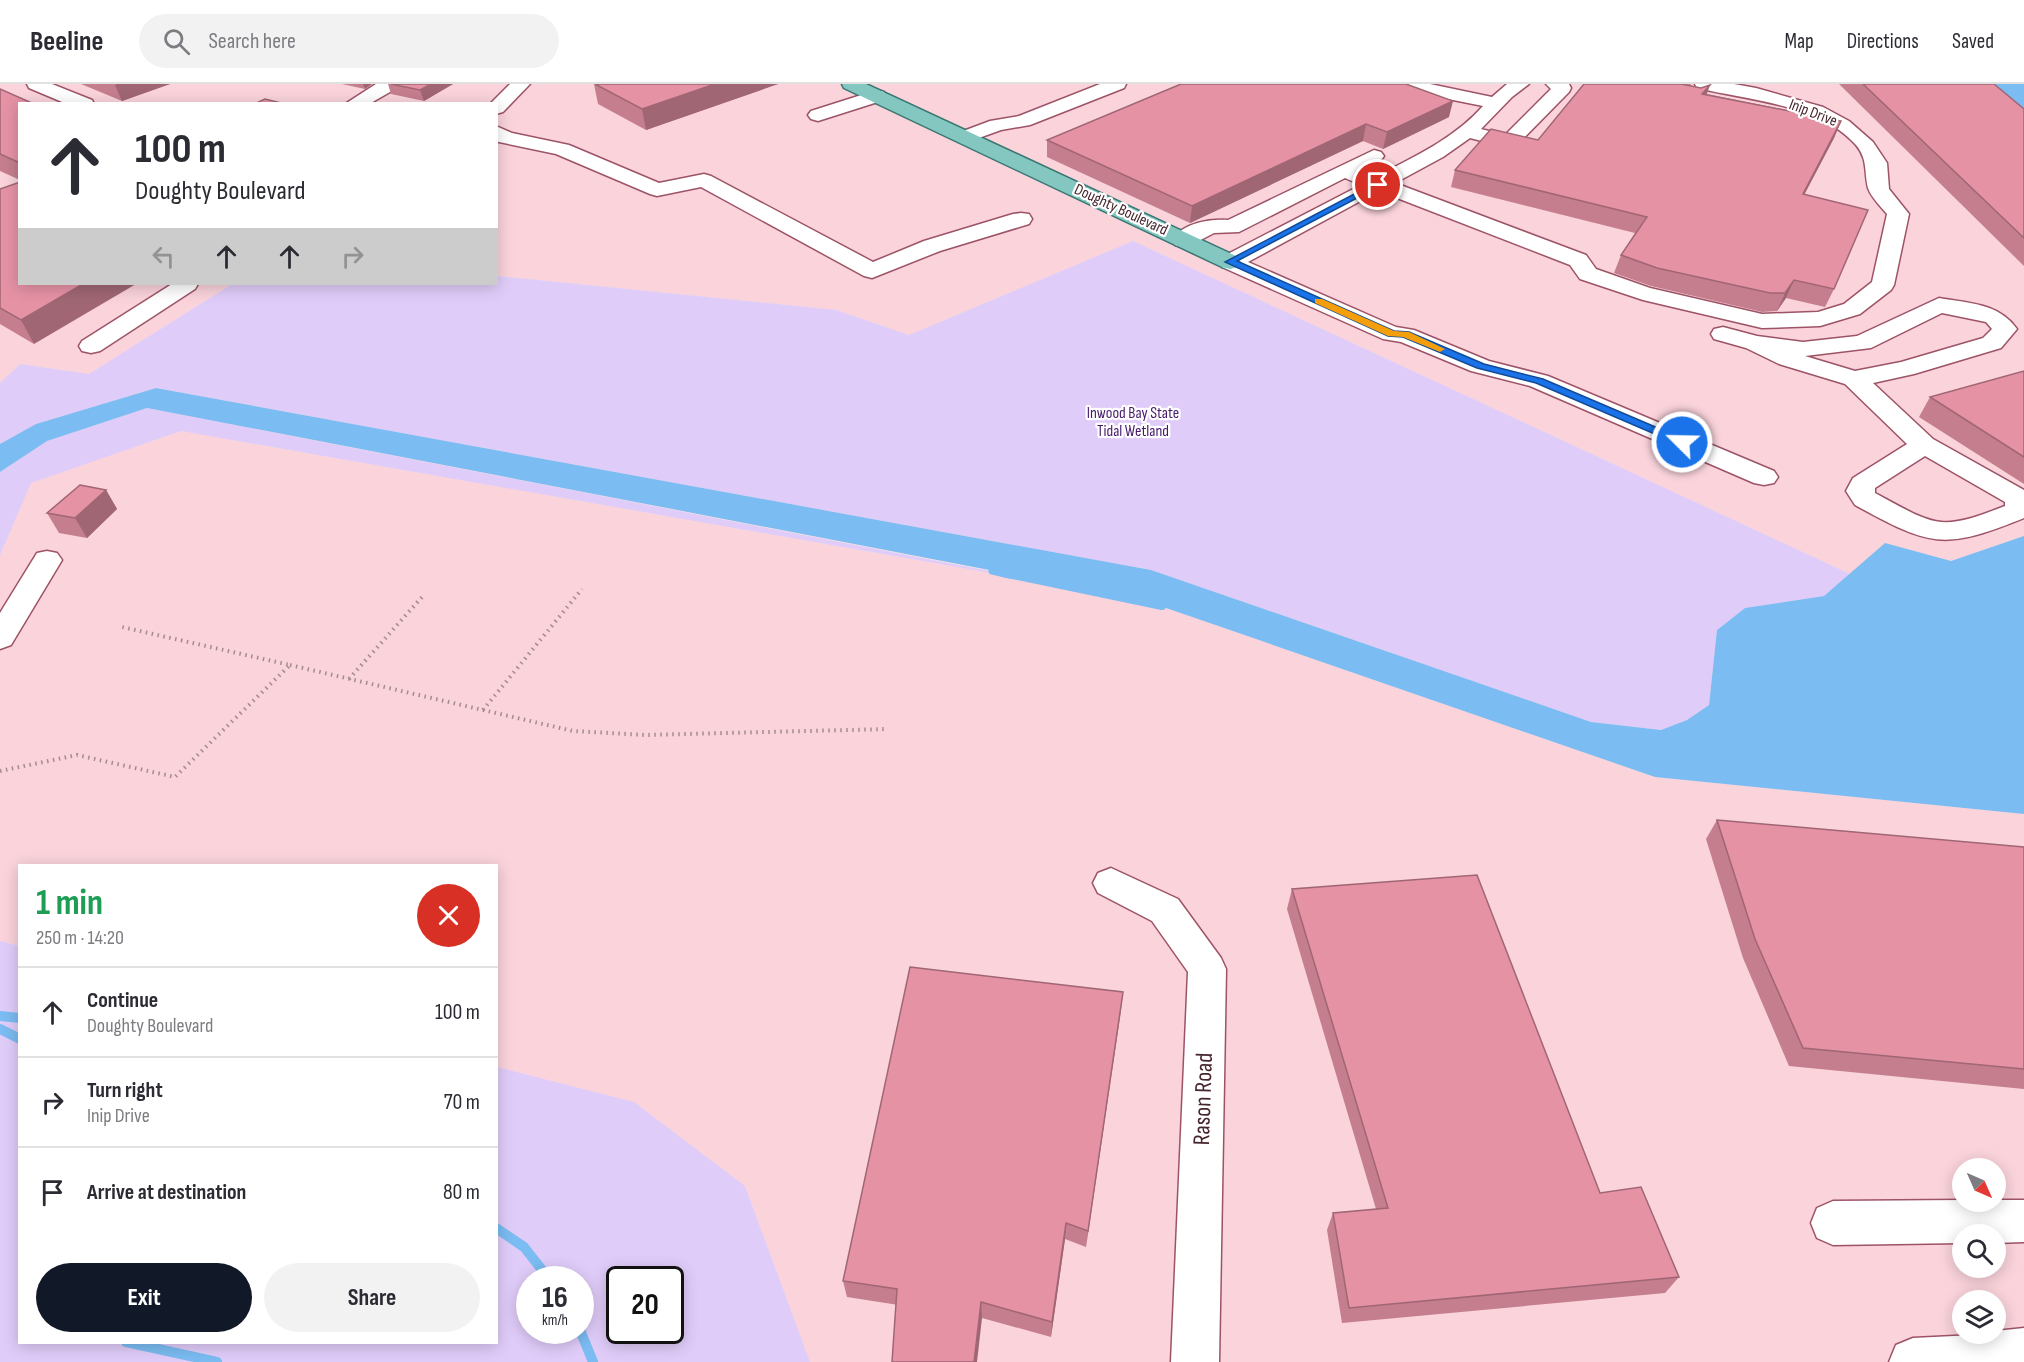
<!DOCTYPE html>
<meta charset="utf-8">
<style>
:root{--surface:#fff;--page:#f2f2f3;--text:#2b2b33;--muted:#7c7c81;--line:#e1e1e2;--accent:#111827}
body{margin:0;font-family:"Sofia Sans Condensed",sans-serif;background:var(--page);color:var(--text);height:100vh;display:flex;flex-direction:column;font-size:22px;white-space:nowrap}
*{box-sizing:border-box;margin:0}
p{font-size:20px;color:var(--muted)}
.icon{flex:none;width:33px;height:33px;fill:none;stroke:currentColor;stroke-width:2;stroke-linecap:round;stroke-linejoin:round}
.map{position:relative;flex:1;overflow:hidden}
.drawer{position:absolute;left:18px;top:780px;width:480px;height:480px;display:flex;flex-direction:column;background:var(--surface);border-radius:0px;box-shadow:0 3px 15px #0003}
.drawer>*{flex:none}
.guide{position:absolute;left:18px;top:18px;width:480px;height:183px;border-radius:0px;box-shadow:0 3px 15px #0003;background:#fff;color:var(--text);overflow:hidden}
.needle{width:39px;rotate:135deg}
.fabs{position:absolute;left:1952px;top:1074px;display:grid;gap:12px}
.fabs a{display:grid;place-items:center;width:54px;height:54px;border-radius:50%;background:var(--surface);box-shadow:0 3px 15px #0003;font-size:30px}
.speed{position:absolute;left:516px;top:1182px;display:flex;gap:12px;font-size:30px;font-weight:700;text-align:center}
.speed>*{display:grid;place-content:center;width:78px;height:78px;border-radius:50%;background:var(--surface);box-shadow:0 3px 15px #0003;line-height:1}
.speed small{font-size:15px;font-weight:400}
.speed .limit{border:3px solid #111;border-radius:9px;background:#fff;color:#111}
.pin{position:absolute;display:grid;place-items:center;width:51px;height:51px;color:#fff;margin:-26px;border:3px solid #fff;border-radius:50%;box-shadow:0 2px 6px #0007}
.me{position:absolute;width:66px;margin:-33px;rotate:293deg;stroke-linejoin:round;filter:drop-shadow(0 0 4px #0008)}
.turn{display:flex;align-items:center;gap:21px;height:126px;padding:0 18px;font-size:27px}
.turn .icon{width:78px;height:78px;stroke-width:2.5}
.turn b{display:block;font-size:42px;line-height:51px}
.lanes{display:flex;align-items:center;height:57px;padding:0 18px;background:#0003;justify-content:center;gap:30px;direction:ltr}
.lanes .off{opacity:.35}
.round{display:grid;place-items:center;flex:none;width:63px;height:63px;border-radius:32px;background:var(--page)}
.headline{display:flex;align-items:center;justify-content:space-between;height:102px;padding:0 18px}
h1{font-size:36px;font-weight:700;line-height:45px;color:#1e9e55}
.button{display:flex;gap:12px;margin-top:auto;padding:12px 18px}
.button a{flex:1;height:69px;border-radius:36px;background:var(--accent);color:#fff;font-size:24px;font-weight:700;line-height:69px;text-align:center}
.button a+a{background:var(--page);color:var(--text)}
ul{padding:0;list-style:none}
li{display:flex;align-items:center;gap:18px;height:90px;padding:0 18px;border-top:2px solid var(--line)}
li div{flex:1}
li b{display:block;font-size:22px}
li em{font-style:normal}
header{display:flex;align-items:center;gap:36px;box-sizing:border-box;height:84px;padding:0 30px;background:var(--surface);border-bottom:2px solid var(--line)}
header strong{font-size:28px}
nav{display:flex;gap:33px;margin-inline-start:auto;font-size:21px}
.search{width:420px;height:54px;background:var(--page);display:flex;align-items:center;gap:15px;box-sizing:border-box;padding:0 21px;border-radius:33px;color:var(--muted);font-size:22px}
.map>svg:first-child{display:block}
</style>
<header>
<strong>Beeline</strong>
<div class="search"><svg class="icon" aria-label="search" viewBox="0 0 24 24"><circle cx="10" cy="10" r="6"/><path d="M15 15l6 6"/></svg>Search here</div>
<nav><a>Map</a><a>Directions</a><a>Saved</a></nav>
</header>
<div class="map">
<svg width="2024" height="1278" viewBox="0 0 2024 1278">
<rect width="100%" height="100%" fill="#f3e1e5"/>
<g fill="#fad3db" fill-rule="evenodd">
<path d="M0 0H33L78 19 20 20V200H232L89 290 20 280 0 299Z"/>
<path d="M36 0H1975L2024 43V452L1951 477 1885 459 1850 490 1133 157 909 251 836 226 497 192 496 20H84Z"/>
<path d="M181 347 1140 515 1655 693 2024 730V1278H810L745 1102 634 1018 497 983 496 782H20L19 862 0 857V471L30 399ZM1962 1084H1995V1118H1962ZM1962 1150H1995V1184H1962ZM1962 1216H1995V1250H1962Z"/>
</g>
<g fill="#e0ccf9" fill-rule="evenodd">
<path d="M1133 157 1850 490 1824 512 1745 524 1717 546 1709 621 1687 636 1661 646 1591 638 1498 606 1494 609 1386 567 1151 486 156 304 36 340 0 360V299L20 280 89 290 232 200H496L497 192 836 226 909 251Z"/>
<path d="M147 324 1077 504 181 347 31 399 0 471V388L46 357Z"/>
<path d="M0 857 20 862V1258H496L497 983 634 1018 745 1102 810 1278H0ZM530 1196H580V1246H530ZM620 1196H670V1246H620Z"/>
</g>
<g fill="#7bbcf2">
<path d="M1978 0H2024V43Z"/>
<path d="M156 304 1151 486 1591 638 1661 646 1687 636 1709 621 1717 546 1745 524 1824 512 1885 459 1951 477 2024 452V730L1655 693 1140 515 147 324 47 357 0 388V360L36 340Z"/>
</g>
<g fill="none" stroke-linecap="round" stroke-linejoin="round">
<path stroke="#7bbcf2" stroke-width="7" d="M992 487 1010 491"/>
<path stroke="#7bbcf2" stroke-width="8" d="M1003 489 1162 522"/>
<g stroke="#7bbcf2" stroke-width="10">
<path d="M0 932 20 934"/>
<path d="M0 945 20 955"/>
<path d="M496 1144 524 1163 550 1196"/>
<path d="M580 1246 593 1278"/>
<path d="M126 1258 217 1278"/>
</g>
<defs>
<g id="minor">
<path d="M27 0H52L92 16 94 20H67L29 4Z"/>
<path d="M376 0H399L397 4 369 20H345Z"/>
<path d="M510 0H530L503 28 496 30V20H490Z"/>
<path d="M1100 0H1126L1124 4 1030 41 1001 46 965 59 958 57 955 53 958 49 990 37 1019 32Z"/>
<path d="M1394 0H1430L1492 13 1507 0H1529L1512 13 1481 45 1505 51 1551 5 1546 0H1569L1571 4 1569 8 1516 62 1509 64 1470 54 1443 73 1395 99 1586 171 1596 185 1650 204 1762 230 1818 228 1844 220 1872 198 1887 130C1881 123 1871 113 1868 104 1864 88 1868 75 1856 61 1820 20 1747 16 1697 4L1695 0H1734L1756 4 1823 23 1849 37 1873 58 1887 79 1889 105 1909 130 1894 201 1891 206 1860 230 1820 242 1762 244 1643 216 1580 195 1570 181 1379 107 1248 178 1396 243 1414 246 1489 277 1548 292 1774 387 1778 393 1774 399 1764 401 1754 399 1530 302 1471 287 1401 258 1383 255 1222 183 1219 178 1222 173 1361 101 1345 94 1239 148 1214 149 1191 161 1183 163 1175 161 1172 156C1183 139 1209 135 1228 136L1374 66 1381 68 1384 72 1381 76 1361 86 1377 92C1414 73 1455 54 1483 22L1403 6 1396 4Z"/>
<path d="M877 6 884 8 886 12 884 16 818 37 811 35 808 31 811 27Z"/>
<path d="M496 42 512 49 569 61 659 99 704 90 711 92 873 178 924 157 1013 130 1021 129 1029 130 1032 135 1029 140 940 167 872 194 864 192 701 103 657 112 650 110 556 70 499 58 496 57Z"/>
<path d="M172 200H198L195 205 100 267 91 269 82 267 79 262 82 257Z"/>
<path d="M1939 214C1968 219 1999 219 2017 245L2001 264 1914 290 1873 299 1933 355 2024 406V434C1943 467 1930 462 1855 421L1846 407 1853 394 1907 360 1845 300 1779 280 1746 264 1714 255 1711 250 1714 245 1723 243 1757 252 1803 258 1857 252ZM1942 229 1986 238 1992 245 1983 254 1901 278 1855 287 1805 272 1871 264ZM1925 372 2005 418V422C1939 448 1936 442 1875 409V404Z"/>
<path d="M47 467 57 469 62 476 11 561 0 565V529L37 469Z"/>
<path d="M1111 784 1178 815 1221 874 1226 885 1219 1278H1171L1188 888 1152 837 1098 809 1093 799 1098 789Z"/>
<path d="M1962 1116H2024V1158L1995 1159V1150H1962V1159L1833 1161 1817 1154 1811 1139 1817 1124 1833 1117Z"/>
<path d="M2024 1244V1278H1889L1896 1261 1913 1254 1995 1250V1247Z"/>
</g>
<path id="major" d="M842 0H866L1238 173 1241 178 1238 183 1230 185 1222 183 844 4Z"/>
</defs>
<use href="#minor" stroke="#9d5366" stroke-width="3"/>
<use href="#major" stroke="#397671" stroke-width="3"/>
<g stroke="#a48b91" stroke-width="4" stroke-dasharray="1.5 4.5" stroke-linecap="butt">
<path d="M290 581 573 647 645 651 888 645"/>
<path d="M349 595 422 513"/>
<path d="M483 626 582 505"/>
<path d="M0 687 77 671 175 693 290 581 122 543"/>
</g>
<use href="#minor" fill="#fff" fill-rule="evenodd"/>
<use href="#major" fill="#84c7c0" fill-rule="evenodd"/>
</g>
<g fill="#c57e8e">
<path d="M81 0H170L122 17Z"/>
<path d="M342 0H372L365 5Z"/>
<path d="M388 0H453L424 17 391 10Z"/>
<path d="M594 0H778L646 46 598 20Z"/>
<path d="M1584 0H1691L1690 2 1707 10 1841 37 1834 54 1804 111 1834 205 1825 223 1786 214 1777 227 1762 228 1651 202 1614 189 1621 171 1635 149 1451 103 1455 86 1538 56Z"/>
<path d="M1839 0H1994L2024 25V182Z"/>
<path d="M0 5 20 20V96L0 87Z"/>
<path d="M1449 33 1383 65 1363 57 1190 139 1047 73V56Z"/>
<path d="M0 105 34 260 0 240Z"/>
<path d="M2024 287V400L1919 333 1930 313Z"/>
<path d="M106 406 117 425 87 454 59 449 47 429Z"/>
<path d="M1717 736 2024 763V1005L1789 982 1743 874 1706 755Z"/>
<path d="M1292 805 1600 1109 1679 1193 1665 1209 1342 1239 1327 1146 1333 1129 1376 1125 1287 825Z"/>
<path d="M1123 908 1086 1163 1065 1155 1051 1253 982 1234 847 1213 843 1197Z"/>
</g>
<g fill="#a06674">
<path d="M117 0H170L122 17 115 1Z"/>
<path d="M363 0H372L365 5Z"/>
<path d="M431 0H453L424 17 420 6Z"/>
<path d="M715 0H778L646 46 642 25Z"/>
<path d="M1710 1 1704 18 1702 10Z"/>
<path d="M1453 17 1449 33 1383 65 1387 48Z"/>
<path d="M1841 37 1834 54 1795 128 1803 110Z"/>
<path d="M1366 40 1363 57 1190 139 1192 122Z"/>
<path d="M1794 196 1786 214 1777 227 1785 209Z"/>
<path d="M83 200H136L34 260 21 236Z"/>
<path d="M106 406 117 425 87 454 75 434Z"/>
<path d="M1123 908 1121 926 1086 1163 1088 1147Z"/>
<path d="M1066 1139 1065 1155 1051 1253 1052 1238Z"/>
<path d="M981 1218 982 1234 977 1278H974Z"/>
</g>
<g fill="#e592a5" stroke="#a06674" stroke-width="1.5">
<path d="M391 0H431L420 6Z"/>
<path d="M595 0H715L642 25Z"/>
<path d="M1181 0H1406L1453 17 1387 48 1366 40 1192 122 1047 56Z"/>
<path d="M1584 0H1681L1701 4 1710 1 1702 10 1841 37 1803 110 1868 126 1834 205 1794 196 1785 209H1770L1657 184 1621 171 1647 133 1455 86 1491 45 1538 56Z"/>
<path d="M1863 0H1994L2024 25V154Z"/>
<path d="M0 5 34 20H20V79L0 70Z"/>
<path d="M265 15 285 20H254Z"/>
<path d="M20 98V200H83L21 236 0 224V105Z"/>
<path d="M2024 287V373L1930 313Z"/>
<path d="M80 401 106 406 75 434 47 429Z"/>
<path d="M1717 736 2024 763V985L1803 964 1755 855Z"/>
<path d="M1477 791 1600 1109 1641 1103 1679 1193 1349 1224 1333 1129 1388 1124 1292 805Z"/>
<path d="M910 883 1123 908 1088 1147 1066 1139 1052 1238 981 1218 974 1278H892L897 1205 843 1197Z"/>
</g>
<path fill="#1a73e8" stroke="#114b97" stroke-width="1.5" d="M1375 99 1382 101 1237 177 1394 247 1409 248 1484 280 1543 295 1686 356V360H1678L1536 299 1477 284 1403 253 1388 252 1225 178Z"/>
<path fill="#f59e0b" d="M1315 215H1322L1394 247 1409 248 1445 265 1440 268 1403 253 1388 252 1315 219Z"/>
<g text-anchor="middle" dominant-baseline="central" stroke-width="4.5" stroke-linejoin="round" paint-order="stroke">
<g font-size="16" fill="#46252d" stroke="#fff">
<text transform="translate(1813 29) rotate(21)">Inip Drive</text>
<text transform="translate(1121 126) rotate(25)">Doughty Boulevard</text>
</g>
<g font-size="16" fill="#441969" stroke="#fff">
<text x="1133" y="329">Inwood Bay State<tspan x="1133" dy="18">Tidal Wetland</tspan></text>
</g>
<g font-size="24" fill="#46252d" stroke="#fff">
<text transform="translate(1203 1015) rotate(-88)">Rason Road</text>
</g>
</g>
</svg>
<div class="fabs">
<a><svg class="needle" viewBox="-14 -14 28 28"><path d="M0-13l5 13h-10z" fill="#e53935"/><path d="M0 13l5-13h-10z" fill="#7c7c81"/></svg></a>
<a><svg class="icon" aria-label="search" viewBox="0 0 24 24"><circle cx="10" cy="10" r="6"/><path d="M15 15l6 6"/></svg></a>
<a><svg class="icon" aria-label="layers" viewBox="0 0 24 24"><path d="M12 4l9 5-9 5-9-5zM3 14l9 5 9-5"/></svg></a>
</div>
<div class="speed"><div>16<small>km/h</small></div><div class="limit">20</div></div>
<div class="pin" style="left:1378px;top:101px;background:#d93025"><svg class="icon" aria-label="arrive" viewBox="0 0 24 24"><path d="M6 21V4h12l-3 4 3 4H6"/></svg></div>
<svg class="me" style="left:1682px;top:358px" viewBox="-20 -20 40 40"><circle r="17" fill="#1a73e8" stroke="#fff" stroke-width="3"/><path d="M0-11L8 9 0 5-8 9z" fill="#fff"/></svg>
<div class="guide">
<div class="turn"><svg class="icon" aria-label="ahead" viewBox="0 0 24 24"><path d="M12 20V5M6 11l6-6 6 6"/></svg><div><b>100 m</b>Doughty Boulevard</div></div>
<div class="lanes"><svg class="icon off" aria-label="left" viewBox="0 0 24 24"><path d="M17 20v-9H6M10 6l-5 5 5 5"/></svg><svg class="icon" aria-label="ahead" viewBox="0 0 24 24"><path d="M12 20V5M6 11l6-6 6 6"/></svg><svg class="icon" aria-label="ahead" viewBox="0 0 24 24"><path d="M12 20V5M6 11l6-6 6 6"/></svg><svg class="icon off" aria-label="right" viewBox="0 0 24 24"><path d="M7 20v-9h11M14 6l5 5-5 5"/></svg></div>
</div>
<section class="drawer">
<div class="headline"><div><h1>1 min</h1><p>250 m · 14:20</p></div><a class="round" style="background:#d93025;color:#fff"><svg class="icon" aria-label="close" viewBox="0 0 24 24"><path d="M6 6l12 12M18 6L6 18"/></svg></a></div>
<ul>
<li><svg class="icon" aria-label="ahead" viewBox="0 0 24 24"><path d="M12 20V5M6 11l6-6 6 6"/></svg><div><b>Continue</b><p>Doughty Boulevard</p></div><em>100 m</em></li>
<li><svg class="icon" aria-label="right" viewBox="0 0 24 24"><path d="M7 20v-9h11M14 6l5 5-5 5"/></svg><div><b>Turn right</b><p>Inip Drive</p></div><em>70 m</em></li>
<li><svg class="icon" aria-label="arrive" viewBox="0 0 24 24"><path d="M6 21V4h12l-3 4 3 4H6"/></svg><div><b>Arrive at destination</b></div><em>80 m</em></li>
</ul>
<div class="button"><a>Exit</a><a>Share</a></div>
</section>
</div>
